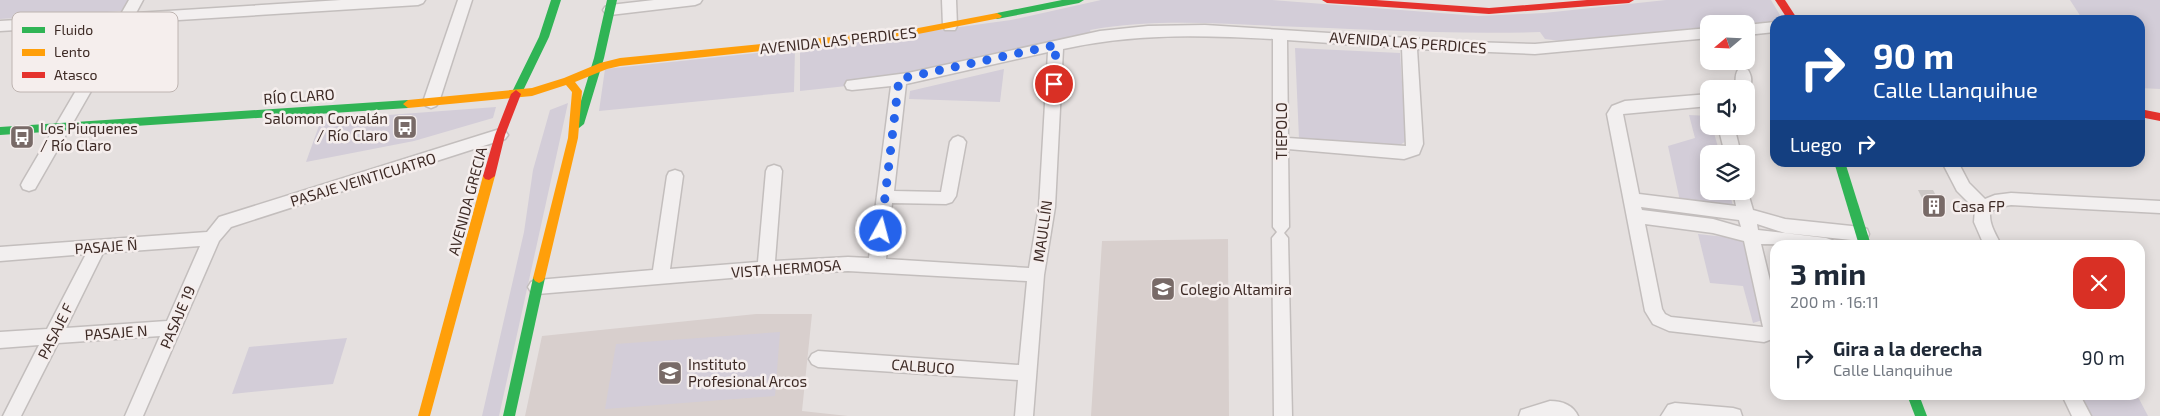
<!DOCTYPE html>
<html lang="es">
<meta charset="utf-8">
<style>
:root{--surface:#fff;--page:#f6f6f7;--text:#1f2937;--muted:#747a83}
body{margin:0;font-family:"Exo 2",sans-serif;background:var(--page);color:var(--text);height:100vh;display:flex;flex-direction:column;font-size:19px;white-space:nowrap}
*{box-sizing:border-box;margin:0}
p{font-size:16px;color:var(--muted)}
.icon{flex:none;width:28px;height:28px;fill:none;stroke:currentColor;stroke-width:2;stroke-linecap:round;stroke-linejoin:round}
.map{position:relative;flex:1;overflow:hidden}
.details{position:absolute;left:1770px;top:240px;width:375px;height:160px;display:flex;flex-direction:column;background:var(--surface);border-radius:15px;box-shadow:0 2px 12px #0003}
.details>*{flex:none}
.top-card{position:absolute;left:1770px;top:15px;width:375px;height:152px;border-radius:15px;box-shadow:0 2px 12px #0003;background:#1a4fa0;color:#fff;overflow:hidden}
.needle{width:32px;rotate:251deg}
.controls{position:absolute;left:1700px;top:15px;display:grid;gap:10px}
.controls a{display:grid;place-items:center;width:55px;height:55px;border-radius:10px;background:var(--surface);box-shadow:0 2px 12px #0003;font-size:25px}
.pin{position:absolute;display:grid;place-items:center;width:42px;height:42px;color:#fff;margin:-21px;border:2px solid #fff;border-radius:50%;box-shadow:0 1px 5px #0007}
.me{position:absolute;width:55px;margin:-28px;rotate:7deg;stroke-linejoin:round;filter:drop-shadow(0 0 4px #0008)}
.turn{display:flex;align-items:center;gap:18px;height:105px;padding:0 20px;font-size:22px}
.turn .icon{width:65px;height:65px;stroke-width:2.5}
.turn b{display:block;font-size:35px;line-height:42px}
.then{display:flex;align-items:center;height:48px;padding:0 20px;background:#0003;gap:10px;font-size:19px}
.round{display:grid;place-items:center;flex:none;width:52px;height:52px;border-radius:15px;background:var(--page)}
.overview{display:flex;align-items:center;justify-content:space-between;height:85px;padding:0 20px}
h1{font-size:30px;font-weight:700;line-height:38px}
ul{padding:0;list-style:none}
li{display:flex;align-items:center;gap:15px;height:65px;padding:0 20px}
li div{flex:1}
li b{display:block;font-size:19px}
li em{font-style:normal}
.map>svg:first-child{display:block}
</style>
<div class="map">
<svg width="2160" height="416" viewBox="0 0 2160 416">
<rect width="100%" height="100%" fill="#e5e0df"/>
<g fill="#d8cfcd">
<path d="M1228 239 1229 416H1091L1102 241Z"/>
<path d="M756 314H812L802 411 848 416H525L542 336Z"/>
</g>
<g fill="#d3cdd8">
<path d="M0 0H128L122 11 0 19Z"/>
<path d="M1101 0H1272L1478 16 1544 13 1666 0H1771L1783 20 1744 24H1709V27L1561 41 1545 39 1540 32C1452 35 1363 29 1275 26 1214 23 1150 19 1090 30L1094 43 921 78 800 91V49L1011 20Z"/>
<path d="M2070 0H2160V89L2140 88V20H2083Z"/>
<path d="M1295 48 1400 53 1406 141 1400 145 1299 139Z"/>
<path d="M795 49 794 92 599 111 605 69Z"/>
<path d="M1004 69 1000 102 909 99 910 91Z"/>
<path d="M568 103 499 416H482L524 232 533 170 550 110Z"/>
<path d="M496 107 493 118 414 141 306 162 321 120Z"/>
<path d="M1689 115 1709 116V126H1712L1720 154H1709V191H1729L1733 206 1680 201 1668 146 1695 138Z"/>
<path d="M1698 234 1744 239 1766 319 1753 323 1743 286 1710 283Z"/>
<path d="M780 332 775 396 605 409 616 344Z"/>
<path d="M347 338 333 384 232 394 249 347Z"/>
<path d="M2078 395H2137L2148 416H2089Z"/>
</g>
<path fill="#ccc7c5" d="M1918 190H1933L1945 212H1929Z"/>
<g fill="none" stroke-linecap="round" stroke-linejoin="round">
<defs>
<g id="street">
<path d="M129 0H143L136 13 341 0H425L423 3 418 5 130 23 35 189 29 191 23 189 21 185 23 181 115 24 0 31V21L121 14Z"/>
<path d="M458 0H472L439 102 436 106 431 108 426 106 423 102Z"/>
<path d="M654 0H702L700 3 695 5 610 15 605 13 603 10 605 7 610 5Z"/>
<path d="M942 0H956L957 26 955 30H945L943 26Z"/>
<path d="M1775 22V32L1746 35V25Z"/>
<path d="M1205 25 1470 42 1535 44 1709 28V38L1535 54 1417 49 1423 144 1419 154 1404 159 1288 149 1289 227 1284 233 1288 238 1292 416H1274L1272 238 1277 232 1273 227V39C1200 35 1135 33 1063 49L1055 207 1044 275 1033 416H1015L1018 380 818 367 812 364 809 359 812 354 818 351 1019 365 1027 281 848 271 766 275 537 294 531 292 528 287 531 282 537 280 653 270 667 176 669 172 675 170 681 172 683 176 670 269 758 262 766 171 768 167 774 165 780 167 782 171 775 261 848 257 869 258 891 86 852 90 847 89 845 85 847 81 908 73 1100 31 1148 26ZM1287 40 1402 48 1406 146 1288 138ZM1048 52 1039 207 1029 268 886 259 892 203 946 204 952 202 956 196 966 142 963 138 958 136 953 138 950 142 941 192 894 191 906 84Z"/>
<path d="M1743 69 1748 70C1753 78 1752 86 1746 93V89H1734C1737 82 1734 76 1738 70Z"/>
<path d="M1709 94V106L1623 114 1639 194 1736 206 1733 191H1746V186L1753 210 1785 219 1861 227 1867 229 1869 234 1867 239 1861 241 1785 233 1757 224 1758 230 1826 238 1832 240 1834 245 1761 244 1775 301V338L1764 342 1669 331 1653 324 1645 311 1607 114 1612 106 1625 101ZM1641 207 1739 220 1741 227 1713 219 1642 210ZM1645 224 1713 233 1744 241 1763 327 1671 317 1665 314 1662 309Z"/>
<path d="M1718 126H1734L1741 154H1725Z"/>
<path d="M500 129 505 131 508 135 505 139 231 227 219 241 143 416H125L160 336 58 343 21 416H3L39 345 0 348V332L47 329 86 254 0 261V247L207 232 219 217ZM200 246 167 321 66 328 103 253Z"/>
<path d="M1942 162H1958L1969 183 1985 199 1995 195 2011 193 2160 201V213L2011 205 1999 207 1990 212C1989 225 1996 234 2001 245H1984L1974 222 1975 209 1957 191Z"/>
<path d="M2062 395H2080L2091 416H2072Z"/>
<path d="M1550 401C1562 401 1573 405 1578 416H1519L1521 410Z"/>
<path d="M1675 403 1733 408 1740 410 1742 416H1661L1668 405Z"/>
</g>
</defs>
<use href="#street" stroke="#c3bebd" stroke-width="3"/>
<use href="#street" fill="#f2efef" fill-rule="evenodd"/>
<g fill="#30b455" fill-rule="evenodd">
<path d="M551 0H561L549 37 520 97H512L511 94 539 37Z"/>
<path d="M607 0H617L604 58 584 124 579 128 574 124 594 58Z"/>
<path d="M1062 0H1084L1079 3 997 19 992 16 997 13Z"/>
<path d="M408 100 413 104 408 108 0 135V127Z"/>
<path d="M1834 162H1845L1871 245H1859Z"/>
<path d="M539 273 543 275 545 278 515 416H503L533 278 535 275Z"/>
<path d="M1907 395H1919L1927 416H1915Z"/>
</g>
<g fill="#ff9f0a" fill-rule="evenodd">
<path d="M997 13 1002 16 1000 18 913 35 620 66 607 69 575 82 582 91 578 138 545 278 543 281 539 283 535 281 533 278 568 138 572 92 566 85 532 96 408 108 403 104 408 100 532 88 564 78 600 63 620 58 913 29Z"/>
<path d="M489 172 495 176 430 416H418L483 176Z"/>
</g>
<g fill="#e5322d" fill-rule="evenodd">
<path d="M1322 0H1376L1489 8 1587 0H1634L1629 3 1489 14 1327 3Z"/>
<path d="M1775 0H1785L1798 20H1788Z"/>
<path d="M516 90 521 94 505 135 495 176 489 180 485 179 483 176 495 135 511 94Z"/>
<path d="M2140 109 2160 113V121L2140 117Z"/>
</g>
</g>
<g fill="none" stroke-linecap="round" stroke-linejoin="round">
<path stroke="#2563eb" stroke-width="9" stroke-dasharray="0 16.2" d="M881 231 899 79 1056 45 1054 84"/>
</g>
<defs>
<symbol id="bus-square" viewBox="-11 -11 22 22"><rect x="-9" y="-9" width="18" height="18" rx="4" fill="#786a67" stroke="#f5eeed"/><path d="M-5-6H5V4H4V6H2V4H-2V6H-4V4H-5ZM-3.5-4V0h7V-4ZM-3.5 1.2v1.5H-2V1.2ZM2 1.2v1.5H3.5V1.2Z" fill="#fff"/></symbol>
<symbol id="building-square" viewBox="-11 -11 22 22"><rect x="-9" y="-9" width="18" height="18" rx="4" fill="#786a67" stroke="#f5eeed"/><path d="M-4-6H4V6H1V3H-1V6H-4ZM-2.5-4.3h1.7v1.8h-1.7ZM.8-4.3h1.7v1.8H.8ZM-2.5-1h1.7V.8h-1.7ZM.8-1h1.7V.8H.8Z" fill="#fff"/></symbol>
<symbol id="school-square" viewBox="-11 -11 22 22"><rect x="-9" y="-9" width="18" height="18" rx="4" fill="#786a67" stroke="#f5eeed"/><path d="M0-5L7-2L0 1L-7-2ZM-4 1L0 2.5L4 1V4Q0 6-4 4Z" fill="#fff"/></symbol>
<symbol id="university-square" viewBox="-11 -11 22 22"><rect x="-9" y="-9" width="18" height="18" rx="4" fill="#786a67" stroke="#f5eeed"/><path d="M0-5L7-2L0 1L-7-2ZM-4 1L0 2.5L4 1V4Q0 6-4 4Z" fill="#fff"/></symbol>
</defs>
<g fill-rule="evenodd">
<use href="#bus-square" x="391" y="113" width="28" height="28"/>
<use href="#bus-square" x="8" y="123" width="28" height="28"/>
<use href="#building-square" x="1920" y="192" width="28" height="28"/>
<use href="#school-square" x="1149" y="275" width="28" height="28"/>
<use href="#university-square" x="656" y="359" width="28" height="28"/>
</g>
<g text-anchor="middle" dominant-baseline="central" stroke-width="5" stroke-linejoin="round" paint-order="stroke">
<g font-size="15" fill="#3e2b26" stroke="#f5eeed">
<text transform="translate(838 40) rotate(-6)">AVENIDA LAS PERDICES</text>
<text transform="translate(1408 42) rotate(4)">AVENIDA LAS PERDICES</text>
<text transform="translate(299 96) rotate(-4)">RÍO CLARO</text>
<text transform="translate(1281 131) rotate(-90)">TIEPOLO</text>
<text transform="translate(363 179) rotate(-17)">PASAJE VEINTICUATRO</text>
<text transform="translate(467 201) rotate(-75)">AVENIDA GRECIA</text>
<text transform="translate(1042 231) rotate(-82)">MAULLÍN</text>
<text transform="translate(106 246) rotate(-4)">PASAJE Ñ</text>
<text transform="translate(786 268) rotate(-4)">VISTA HERMOSA</text>
<text transform="translate(177 317) rotate(-67)">PASAJE 19</text>
<text transform="translate(55 331) rotate(-63)">PASAJE F</text>
<text transform="translate(116 332) rotate(-4)">PASAJE N</text>
<text transform="translate(923 366) rotate(4)">CALBUCO</text>
</g>
<g font-size="15" fill="#3e2b26" stroke="#f5eeed" text-anchor="start">
<text x="388" y="118" text-anchor="end">Salomon Corvalán<tspan x="388" dy="17">/ Río Claro</tspan></text>
<text x="40" y="128">Los Piuquenes<tspan x="40" dy="17">/ Río Claro</tspan></text>
<text x="1952" y="206">Casa FP</text>
<text x="1180" y="289">Colegio Altamira</text>
<text x="688" y="364">Instituto<tspan x="688" dy="17">Profesional Arcos</tspan></text>
</g>
</g>
<rect x="12" y="12" width="166" height="80" rx="8" fill="#f5eeed" stroke="#beb4b1" stroke-width="1"/>
<rect x="22" y="27" width="23" height="6" fill="#30b455"/>
<rect x="22" y="49" width="23" height="7" fill="#ff9f0a"/>
<rect x="22" y="72" width="23" height="6" fill="#e5322d"/>
<g font-size="14" fill="#3e2b26">
<text x="54" y="35">Fluido</text>
<text x="54" y="57">Lento</text>
<text x="54" y="80">Atasco</text>
</g>
</svg>
<div class="controls">
<a><svg class="needle" viewBox="-14 -14 28 28"><path d="M0-13l5 13h-10z" fill="#e53935"/><path d="M0 13l5-13h-10z" fill="#747a83"/></svg></a>
<a><svg class="icon" aria-label="sound" viewBox="0 0 24 24"><path d="M4 9h4l5-4v14l-5-4H4zM17 9q2 3 0 6"/></svg></a>
<a><svg class="icon" aria-label="layers" viewBox="0 0 24 24"><path d="M12 4l9 5-9 5-9-5zM3 14l9 5 9-5"/></svg></a>
</div>
<div class="pin" style="left:1054px;top:84px;background:#d93025"><svg class="icon" aria-label="arrive" viewBox="0 0 24 24"><path d="M6 21V4h12l-3 4 3 4H6"/></svg></div>
<svg class="me" style="left:881px;top:231px" viewBox="-20 -20 40 40"><circle r="17" fill="#2563eb" stroke="#fff" stroke-width="3"/><path d="M0-11L8 9 0 5-8 9z" fill="#fff"/></svg>
<div class="top-card">
<div class="turn"><svg class="icon" aria-label="right" viewBox="0 0 24 24"><path d="M7 20v-9h11M14 6l5 5-5 5"/></svg><div><b>90 m</b>Calle Llanquihue</div></div>
<div class="then">Luego<svg class="icon" aria-label="right" viewBox="0 0 24 24"><path d="M7 20v-9h11M14 6l5 5-5 5"/></svg></div>
</div>
<section class="details">
<div class="overview"><div><h1>3 min</h1><p>200 m · 16:11</p></div><a class="round" style="background:#d93025;color:#fff"><svg class="icon" aria-label="close" viewBox="0 0 24 24"><path d="M6 6l12 12M18 6L6 18"/></svg></a></div>
<ul>
<li><svg class="icon" aria-label="right" viewBox="0 0 24 24"><path d="M7 20v-9h11M14 6l5 5-5 5"/></svg><div><b>Gira a la derecha</b><p>Calle Llanquihue</p></div><em>90 m</em></li>
</ul>
</section>
</div>
